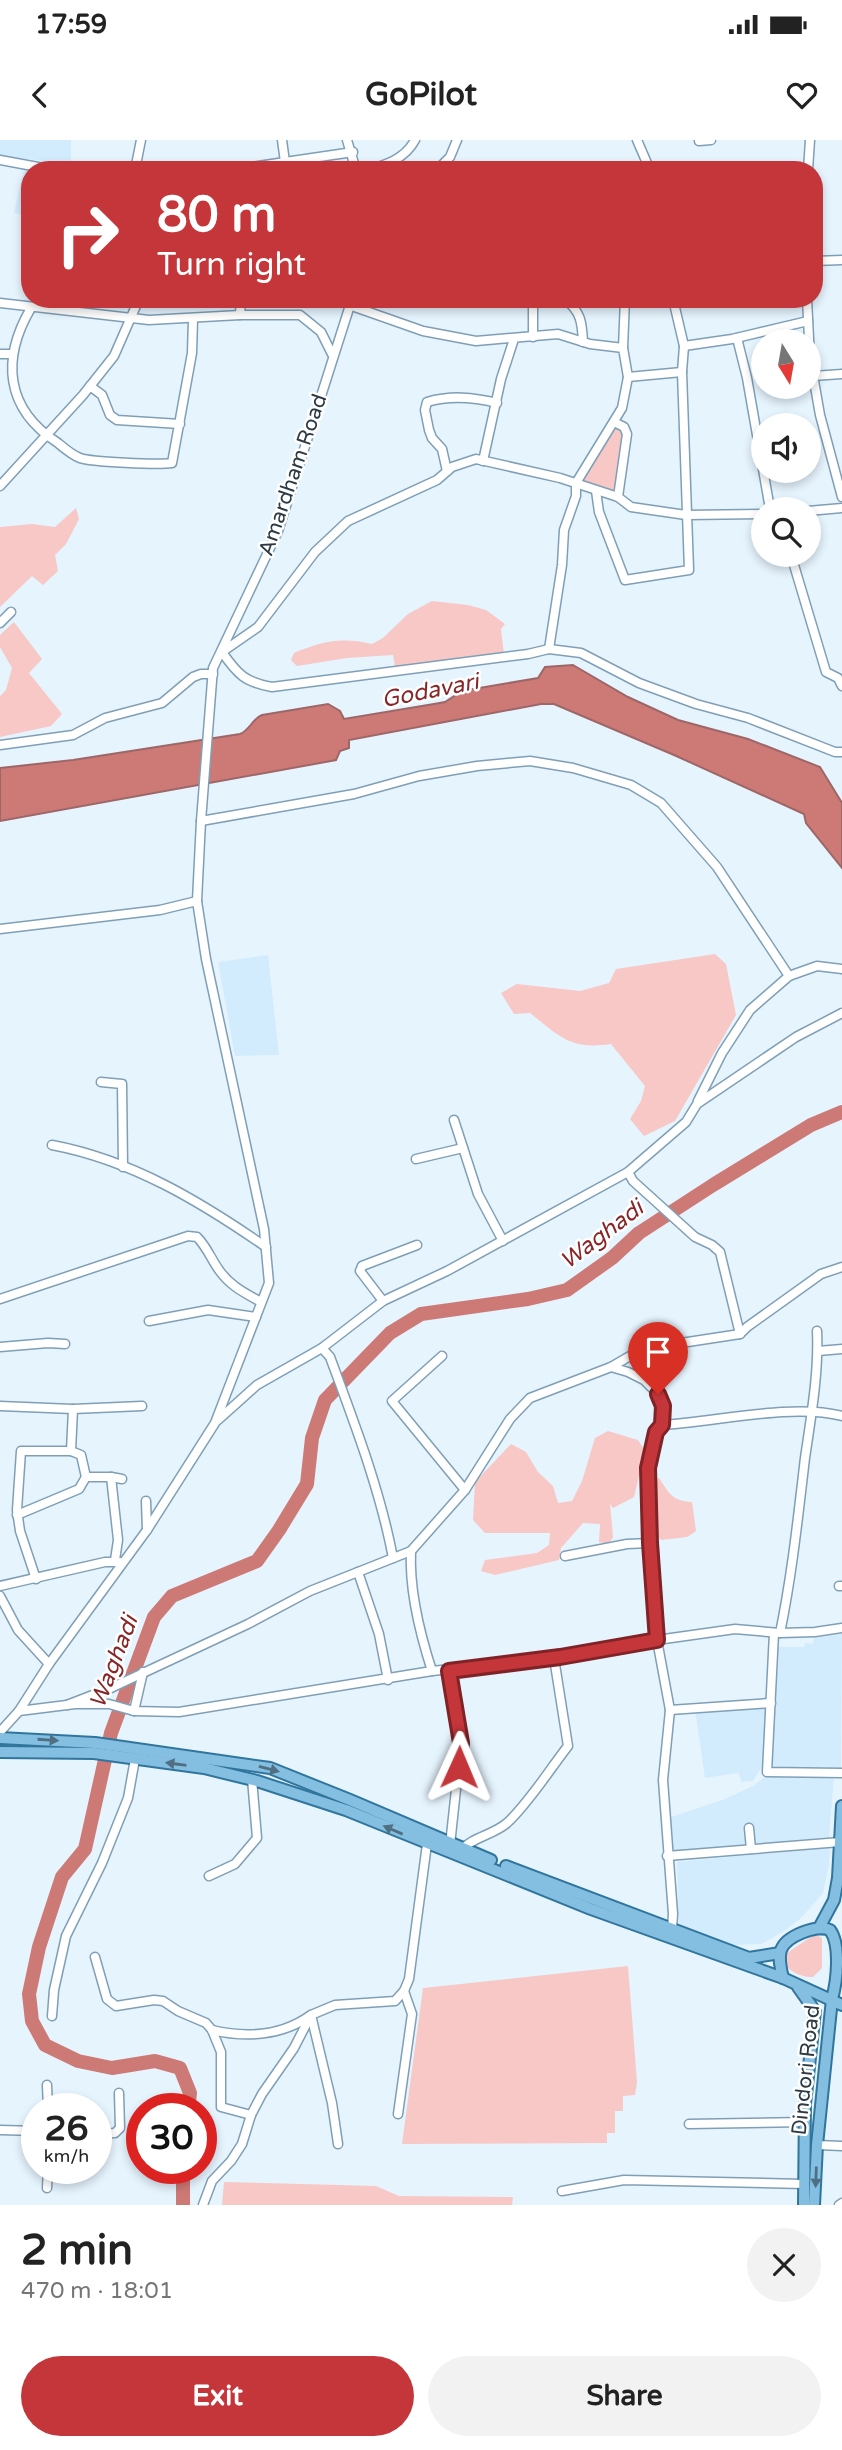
<!DOCTYPE html>
<meta charset="utf-8">
<style>
:root{--surface:#fff;--page:#f2f2f2;--text:#222;--muted:#767676;--accent:#c5363b}
body{margin:0;font-family:"Varela Round",sans-serif;background:var(--page);color:var(--text);height:100vh;display:flex;flex-direction:column;font-size:26px;white-space:nowrap}
*{box-sizing:border-box;margin:0}
p{font-size:23px;color:var(--muted)}
.icon{flex:none;width:38px;height:38px;fill:none;stroke:currentColor;stroke-width:2;stroke-linecap:round;stroke-linejoin:round}
.map{position:relative;height:2065px;overflow:hidden}
.sheet{display:flex;flex-direction:column;background:var(--surface);flex:1}
.sheet>*{flex:none}
.hud{position:absolute;left:21px;top:21px;width:802px;height:147px;border-radius:28px;box-shadow:0 4px 10px #0003;background:#c5363b;color:#fff;overflow:hidden}
.needle{width:46px;rotate:169deg}
.buttons{position:absolute;left:751px;top:189px;display:grid;gap:14px}
.buttons a{display:grid;place-items:center;width:70px;height:70px;border-radius:50%;background:var(--surface);box-shadow:0 4px 10px #0003;font-size:35px}
.speed{position:absolute;left:21px;top:1953px;display:flex;gap:14px;font-size:35px;font-weight:700;text-align:center}
.speed>*{display:grid;place-content:center;width:91px;height:91px;border-radius:50%;background:var(--surface);box-shadow:0 4px 10px #0003;line-height:1}
.speed small{font-size:18px;font-weight:400}
.speed .limit{border:10px solid #d22;background:#fff;color:#111}
.pin{position:absolute;display:grid;place-items:center;width:60px;height:60px;color:#fff;margin:-72px -30px;border-radius:50% 50% 50% 0;rotate:-45deg;box-shadow:0 0 7px #0007}
.pin .icon{rotate:45deg}
.me{position:absolute;width:77px;margin:-38px;rotate:1deg;stroke-linejoin:round;filter:drop-shadow(0 0 5px #0008)}
.turn{display:flex;align-items:center;gap:24px;height:147px;padding:0 21px;font-size:32px}
.turn .icon{width:91px;height:91px;stroke-width:2.5}
.turn b{display:block;font-size:49px;line-height:60px}
.round{display:grid;place-items:center;flex:none;width:74px;height:74px;border-radius:37px;background:var(--page)}
.head{display:flex;align-items:center;justify-content:space-between;height:119px;padding:0 21px}
h1{font-size:42px;font-weight:800;line-height:52px}
.primary-button{display:flex;gap:14px;margin-top:auto;padding:14px 21px}
.primary-button a{flex:1;height:80px;border-radius:42px;background:var(--accent);color:#fff;font-size:28px;font-weight:800;line-height:80px;text-align:center}
.primary-button a+a{background:var(--page);color:var(--text)}
.status{display:flex;justify-content:space-between;align-items:center;height:49px;padding:0 35px;background:var(--surface);direction:ltr}
.status svg{height:19px;fill:currentColor}
header{display:flex;justify-content:space-between;align-items:center;height:91px;padding:0 21px;background:var(--surface);font-size:32px;font-weight:800}
.map>svg:first-child{display:block}
</style>
<div class="status"><b>17:59</b><svg viewBox="0 0 49 12"><path d="M0 12V9h3v3zM5 12V6h3v6zM10 12V3h3v9zM15 12V0h3v12zM26 1h20v11H26zM47 4h2v5h-2z"/></svg></div>
<header><svg class="icon" aria-label="back" viewBox="0 0 24 24"><path d="M15 5l-7 7 7 7"/></svg>GoPilot<svg class="icon" aria-label="heart" viewBox="0 0 24 24"><path d="M12 20l-8-8c-3-5 5-10 8-4 3-6 11-1 8 4z"/></svg></header>
<div class="map">
<svg width="842" height="2065" viewBox="0 0 842 2065">
<rect width="100%" height="100%" fill="#e6f4fe"/>
<g fill="#d3ecfd">
<path d="M0 0H71V24L0 16Z"/>
<path d="M24 29 30 30V76L14 73Z"/>
<path d="M268 815 279 915 235 916 218 822Z"/>
<path d="M842 1494 841 1628H772L778 1507H804L805 1503 813 1504 814 1498Z"/>
<path d="M766 1565 762 1627 753 1641 741 1642 739 1633 705 1638 695 1569Z"/>
<path d="M766 1636H834L829 1697 670 1712 668 1678 725 1659 753 1646Z"/>
<path d="M830 1707 829 1725 823 1753 801 1778 787 1789 762 1804 733 1805 679 1784 677 1722Z"/>
</g>
<g fill="#f7c8c5">
<path d="M614 285 622 288 624 296 616 355 579 343Z"/>
<path d="M76 368 79 379 66 404 55 415 58 431 43 445 32 436 0 467V387L32 384 55 387Z"/>
<path d="M432 461 468 465 486 470 505 484 501 489 504 515 395 527 393 515 347 518 297 526 291 520 294 513C323 501 341 497 372 504L383 498 408 474Z"/>
<path d="M14 482 42 519 29 533 62 574 51 586 0 597V556L6 550 12 528 0 507V495Z"/>
<path d="M715 814 726 824 736 875 675 981 644 996 630 979 641 961 645 946 611 904C571 910 560 897 530 873L514 874 501 853 517 844 580 851 609 843 616 829Z"/>
<path d="M656 1209 669 1213V1226C653 1237 644 1232 629 1223L632 1216Z"/>
<path d="M608 1291 638 1300 645 1311 634 1357 613 1368 610 1364 613 1397 609 1404 599 1402 600 1384 583 1383 561 1408 559 1420 495 1435 481 1431 485 1420 537 1413 549 1405 550 1393H485L473 1380 475 1342 511 1304 526 1312 538 1332 553 1346 558 1363 572 1361 582 1341 595 1298Z"/>
<path d="M659 1338C669 1353 672 1361 692 1362L696 1391 687 1397 661 1400 655 1393 650 1341Z"/>
<path d="M814 1795 821 1797 822 1800V1828L813 1837C803 1838 780 1830 786 1815 788 1811 809 1799 814 1795Z"/>
<path d="M628 1826 637 1942 635 1955 623 1956V1971H615V1993H607V2003L402 2004 423 1848Z"/>
<path d="M224 2042 376 2046 399 2056 513 2057 512 2065H222Z"/>
</g>
<path fill="#cd7a76" stroke="#9d6767" stroke-width="2" d="M573 525 628 557 678 580 748 599 820 627 842 663V728L806 683 804 674 674 615 554 564H541L349 600V608L340 611 336 620 331 621 0 681V628L73 620 240 594C250 590 252 579 262 575L328 564 340 571 344 579 434 564 445 562 462 551 538 538 545 527Z"/>
<g fill="none" stroke-linecap="round" stroke-linejoin="round">
<g stroke="#cd7a76" stroke-width="14">
<path d="M188 1969 190 1953 180 1928 155 1921 112 1928 78 1921 45 1905 32 1881 29 1854 39 1807 62 1737 85 1709 111 1593 154 1477 172 1456 257 1421 279 1390 307 1344 312 1298 325 1260 390 1193 421 1174 528 1159 567 1150 612 1118 639 1093 713 1045 811 985 842 972"/>
<path d="M183 2065V2028"/>
</g>
<defs>
<g id="minor">
<path d="M282 0 285 22 353 12"/>
<path d="M347 0 356 30"/>
<path d="M637 0 650 30"/>
<path d="M699 1 711 0"/>
<path d="M0 20 54 30"/>
<path d="M135 30 141 0"/>
<path d="M232 30 285 22"/>
<path d="M367 30C386 25 405 19 415 0"/>
<path d="M437 30 450 17 457 0"/>
<path d="M808 30 810 0"/>
<path d="M814 121 842 120"/>
<path d="M513 159H520"/>
<path d="M533 159V197"/>
<path d="M565 159C581 172 582 182 583 202"/>
<path d="M807 159 810 218 820 275 842 357"/>
<path d="M0 163 149 180 240 175H300L321 192 332 214"/>
<path d="M349 165 423 191 476 201 558 194 590 204 623 208 628 237 682 232"/>
<path d="M31 168C1 219 5 269 58 303 64 308 72 315 80 318 91 322 158 325 172 323L192 213 193 179"/>
<path d="M240 175 241 159"/>
<path d="M737 198 747 238 770 369"/>
<path d="M684 206 732 199 808 181"/>
<path d="M623 208 625 159"/>
<path d="M0 214H13"/>
<path d="M813 236 842 234"/>
<path d="M90 246 102 255 110 275 117 280 180 284"/>
<path d="M614 282 624 287 627 294 618 357"/>
<path d="M483 321 501 239 514 199"/>
<path d="M447 331 442 309 432 298 429 290 425 270 427 262C451 255 473 257 497 263"/>
<path d="M0 346 83 255 114 216 139 159"/>
<path d="M596 351 599 372 625 440 689 430 682 232 684 206 673 159"/>
<path d="M808 371 842 368"/>
<path d="M763 374 686 375 631 367 618 357 560 338 476 319 452 327 437 340 348 381 315 412 258 487 222 512C238 535 245 542 272 547L528 514 549 509 581 513 639 543 696 564 748 578 835 612H842"/>
<path d="M791 415 826 532 838 538 842 546"/>
<path d="M0 483 11 472"/>
<path d="M549 509 562 425 564 390 576 356V343L622 268 628 237"/>
<path d="M0 605 73 595 105 578 162 563 193 537 201 534H213"/>
<path d="M201 681 354 654 419 636 477 626 530 621 573 628 631 645 661 663 717 727 789 836 817 826 842 829"/>
<path d="M0 789 160 770 197 761"/>
<path d="M101 942 122 944 123 1027"/>
<path d="M698 961 722 913 750 870 789 836"/>
<path d="M454 980 478 1054 503 1101"/>
<path d="M52 1005C132 1020 201 1062 266 1107"/>
<path d="M416 1019 463 1008"/>
<path d="M628 1032 633 1041 695 1097 712 1105 720 1112 740 1194"/>
<path d="M0 1159 188 1096 197 1097C207 1107 211 1119 219 1130 230 1146 245 1153 261 1162"/>
<path d="M383 1161 360 1131 362 1126 417 1105"/>
<path d="M149 1181 208 1170 256 1177"/>
<path d="M0 1207 48 1203 65 1204"/>
<path d="M322 1208 330 1217C354 1282 380 1349 393 1418"/>
<path d="M818 1211 842 1209"/>
<path d="M442 1216 392 1261 465 1350"/>
<path d="M611 1227 628 1232 644 1240 658 1254 663 1266 662 1285 656 1292 648 1328 650 1403 657 1500 670 1570 663 1640 673 1774 672 1789"/>
<path d="M0 1266 73 1269 142 1266"/>
<path d="M218 1280 257 1245 322 1208 383 1161 447 1131 628 1032 686 982 697 964 796 897 842 873"/>
<path d="M662 1285C715 1282 792 1263 842 1276"/>
<path d="M71 1311 73 1269"/>
<path d="M111 1337 122 1339"/>
<path d="M146 1361 147 1390"/>
<path d="M17 1375 79 1349 86 1337H111L118 1400 115 1420"/>
<path d="M411 1411C409 1451 420 1494 432 1531"/>
<path d="M565 1416 627 1404 650 1403"/>
<path d="M358 1432 379 1494 388 1540"/>
<path d="M36 1439 20 1391 17 1370 21 1311H71L81 1315 86 1337"/>
<path d="M0 1446 105 1422H120"/>
<path d="M839 1446H842"/>
<path d="M0 1456 18 1490 49 1524"/>
<path d="M774 1493 767 1632 842 1633"/>
<path d="M780 1493C792 1435 798 1377 805 1318 811 1277 819 1232 817 1191"/>
<path d="M449 1531 461 1603 450 1705"/>
<path d="M67 1565 111 1548 248 1484 310 1451 411 1411 465 1350 510 1279 530 1258 611 1227 642 1209 740 1194 747 1187 821 1134 842 1127"/>
<path d="M670 1570 771 1563"/>
<path d="M19 1571 75 1564H109L134 1571 179 1572 432 1531 560 1517 657 1500 735 1489 780 1493 815 1492 842 1488"/>
<path d="M134 1571 143 1532"/>
<path d="M0 1592 19 1571 49 1524 147 1390 215 1283 269 1143 264 1089 206 819 197 761 201 681 213 528 278 391 352 159"/>
<path d="M749 1688 751 1709"/>
<path d="M461 1710C473 1697 493 1695 507 1683 528 1664 550 1629 568 1606L554 1518"/>
<path d="M667 1716 840 1702"/>
<path d="M209 1736 235 1724 257 1698 252 1639"/>
<path d="M95 1817 107 1859 116 1866 154 1860 163 1861 178 1871 206 1883 212 1890 221 1912V1967L251 1975"/>
<path d="M52 1876 54 1850 66 1796 102 1723 128 1658 135 1619"/>
<path d="M212 1890C246 1898 282 1896 311 1875L332 1963 338 2004"/>
<path d="M47 1945 48 1969"/>
<path d="M398 1974 412 1874 404 1851"/>
<path d="M689 1984 805 1982"/>
<path d="M0 1990 37 1991"/>
<path d="M96 1994 115 1993 120 1988 119 1953"/>
<path d="M817 2005 842 2006"/>
<path d="M47 2048 48 2028"/>
<path d="M562 2051 624 2040 804 2044"/>
<path d="M203 2065 212 2041 231 2021 242 2004 251 1975 262 1954 294 1908 311 1875 335 1865 395 1861 404 1851 409 1839 427 1704"/>
<path d="M839 2065 842 2063"/>
</g>
<g id="major">
<path d="M0 1598 95 1603 270 1628 350 1660 491 1720"/>
<path d="M0 1612 94 1613 204 1628 257 1641 346 1670 591 1769 783 1838 842 1865"/>
<path d="M506 1726 749 1818 780 1813"/>
<path d="M819 1788 834 1760 838 1738 842 1666"/>
<path d="M783 1838C781 1829 778 1819 781 1810 786 1796 817 1784 830 1790 841 1805 837 1841 832 1859L817 2005 814 2065"/>
<path d="M798 1847 815 1871 805 1964 804 2065"/>
</g>
</defs>
<use href="#minor" stroke="#7f9fb6" stroke-width="11"/>
<use href="#major" stroke="#30759d" stroke-width="14"/>
<use href="#minor" stroke="#fff" stroke-width="8"/>
<use href="#major" stroke="#84bfe1" stroke-width="10"/>
</g>
<defs><path id="oneway-solid" d="M-6-.8H1V-3.2L6.5 0L1 3.2V.8H-6Z" transform="scale(1.75)"/></defs>
<g fill="#4f6f82">
<use href="#oneway-solid" transform="translate(48 1600) rotate(4)"/>
<use href="#oneway-solid" transform="translate(176 1624) rotate(-172)"/>
<use href="#oneway-solid" transform="translate(269 1629) rotate(15)"/>
<use href="#oneway-solid" transform="translate(393 1690) rotate(-157)"/>
<use href="#oneway-solid" transform="translate(816 2037) rotate(92)"/>
</g>
<g fill="none" stroke-linecap="round" stroke-linejoin="round">
<defs>
<path id="route" d="M459 1627 461 1603 449 1531 560 1517 657 1500 650 1403 648 1328 656 1292 662 1285 663 1266 658 1254"/>
</defs>
<use href="#route" stroke="#802326" stroke-width="18"/>
<use href="#route" stroke="#c5363b" stroke-width="12"/>
</g>
<g text-anchor="middle" dominant-baseline="central" stroke-width="5" stroke-linejoin="round" paint-order="stroke">
<g font-size="21" fill="#2c3a43" stroke="#fff">
<text transform="translate(293 335) rotate(-71)">Amardham Road</text>
<text transform="translate(806 1930) rotate(-84)">Dindori Road</text>
</g>
<g font-size="23" font-style="italic" fill="#882527" stroke="#fff">
<text transform="translate(430 551) rotate(-11)">Godavari</text>
<text transform="translate(602 1095) rotate(-37)">Waghadi</text>
<text transform="translate(114 1522) rotate(-69)">Waghadi</text>
</g>
</g>
</svg>
<div class="buttons">
<a><svg class="needle" viewBox="-14 -14 28 28"><path d="M0-13l5 13h-10z" fill="#e53935"/><path d="M0 13l5-13h-10z" fill="#767676"/></svg></a>
<a><svg class="icon" aria-label="sound" viewBox="0 0 24 24"><path d="M4 9h4l5-4v14l-5-4H4zM17 9q2 3 0 6"/></svg></a>
<a><svg class="icon" aria-label="search" viewBox="0 0 24 24"><circle cx="10" cy="10" r="6"/><path d="M15 15l6 6"/></svg></a>
</div>
<div class="speed"><div>26<small>km/h</small></div><div class="limit">30</div></div>
<div class="pin" style="left:658px;top:1254px;background:#d93025"><svg class="icon" aria-label="arrive" viewBox="0 0 24 24"><path d="M6 21V4h12l-3 4 3 4H6"/></svg></div>
<svg class="me" style="left:459px;top:1627px" viewBox="-20 -20 40 40"><path d="M0-17L14 15 0 8-14 15z" fill="#c5363b" stroke="#fff" stroke-width="4"/></svg>
<div class="hud">
<div class="turn"><svg class="icon" aria-label="right" viewBox="0 0 24 24"><path d="M7 20v-9h11M14 6l5 5-5 5"/></svg><div><b>80 m</b>Turn right</div></div>
</div>
</div>
<section class="sheet">
<div class="head"><div><h1>2 min</h1><p>470 m · 18:01</p></div><a class="round"><svg class="icon" aria-label="close" viewBox="0 0 24 24"><path d="M6 6l12 12M18 6L6 18"/></svg></a></div>
<div class="primary-button"><a>Exit</a><a>Share</a></div>
</section>
